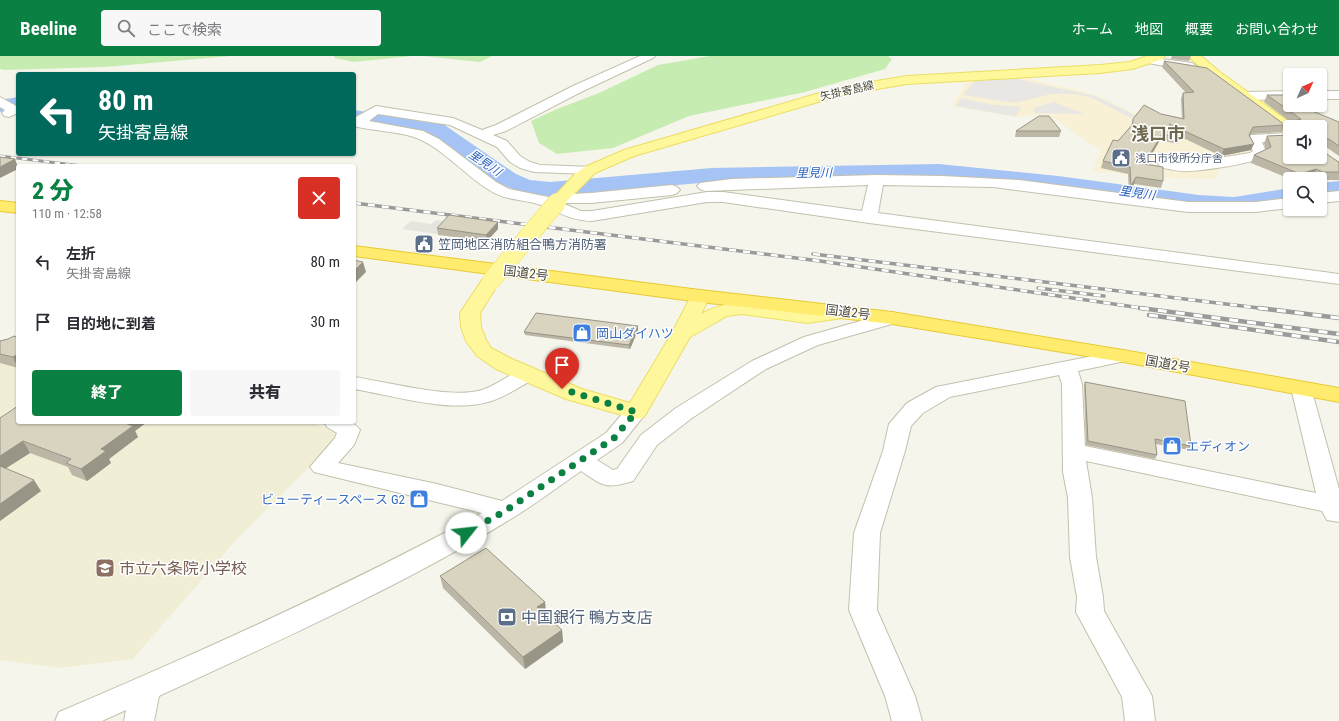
<!DOCTYPE html>
<html lang="ja">
<meta charset="utf-8">
<style>
:root{--surface:#fff;--page:#f7f7f7;--text:#2b2b33;--muted:#7c7c81;--accent:#0b8043}
body{margin:0;font-family:"Roboto Condensed","Noto Sans JP",sans-serif;background:var(--page);color:var(--text);height:100vh;display:flex;flex-direction:column;font-size:15px;white-space:nowrap}
*{box-sizing:border-box;margin:0}
p{font-size:13px;color:var(--muted)}
.icon{flex:none;width:22px;height:22px;fill:none;stroke:currentColor;stroke-width:2;stroke-linecap:round;stroke-linejoin:round}
.map{position:relative;flex:1;overflow:hidden}
.sheet{position:absolute;left:16px;top:108px;width:340px;height:260px;display:flex;flex-direction:column;background:var(--surface);border-radius:4px;box-shadow:0 1px 3px #0004}
.sheet>*{flex:none}
.top-card{position:absolute;left:16px;top:16px;width:340px;height:84px;border-radius:4px;box-shadow:0 1px 3px #0004;background:#00695c;color:#fff;overflow:hidden}
.needle{width:26px;rotate:45deg}
.tools{position:absolute;left:1283px;top:12px;display:grid;gap:8px}
.tools a{display:grid;place-items:center;width:44px;height:44px;border-radius:4px;background:var(--surface);box-shadow:0 1px 3px #0004;font-size:20px}
.pin{position:absolute;display:grid;place-items:center;width:34px;height:34px;color:#fff;margin:-41px -17px;border-radius:50% 50% 50% 0;rotate:-45deg;box-shadow:0 0 4px #0007}
.pin .icon{rotate:45deg}
.me{position:absolute;width:44px;margin:-22px;rotate:61deg;stroke-linejoin:round;filter:drop-shadow(0 0 3px #0008)}
.turn{display:flex;align-items:center;gap:14px;height:84px;padding:0 16px;font-size:18px}
.turn .icon{width:52px;height:52px;stroke-width:2.5}
.turn b{display:block;font-size:28px;line-height:34px}
.round{display:grid;place-items:center;flex:none;width:42px;height:42px;border-radius:4px;background:var(--page)}
.overview{display:flex;align-items:center;justify-content:space-between;height:68px;padding:0 16px}
h1{font-size:24px;font-weight:800;line-height:30px;color:var(--accent)}
.action{display:flex;gap:8px;margin-top:auto;padding:8px 16px}
.action a{flex:1;height:46px;border-radius:4px;background:var(--accent);color:#fff;font-size:16px;font-weight:800;line-height:46px;text-align:center}
.action a+a{background:var(--page);color:var(--text)}
ul{padding:0;list-style:none}
li{display:flex;align-items:center;gap:12px;height:60px;padding:0 16px}
li div{flex:1}
li b{display:block;font-size:15px}
li em{font-style:normal}
header{display:flex;align-items:center;gap:24px;box-sizing:border-box;height:56px;padding:0 20px;background:var(--accent);color:#fff}
header strong{font-size:19px}
nav{display:flex;gap:22px;margin-inline-start:auto;font-size:14px}
.search{width:280px;height:36px;background:var(--page);display:flex;align-items:center;gap:10px;box-sizing:border-box;padding:0 14px;border-radius:4px;color:var(--muted);font-size:15px}
.map>svg:first-child{display:block}
</style>
<header>
<strong>Beeline</strong>
<div class="search"><svg class="icon" aria-label="search" viewBox="0 0 24 24"><circle cx="10" cy="10" r="6"/><path d="M15 15l6 6"/></svg>ここで検索</div>
<nav><a>ホーム</a><a>地図</a><a>概要</a><a>お問い合わせ</a></nav>
</header>
<div class="map">
<svg width="1339" height="665" viewBox="0 0 1339 665">
<rect width="100%" height="100%" fill="#f6f5eb"/>
<path fill="#f8f1d6" d="M1018 20 1097 39 1147 63 1183 62 1244 78 1266 90 1270 102 1220 111 1215 123 1167 122 1093 115 1101 93 1089 87 1048 58 1014 61 951 50 970 23Z"/>
<path fill="#e6e4dc" d="M436 164 448 166 436 178 402 173 411 165 431 168Z"/>
<path fill="#f0eed5" d="M18 287V366H309L338 377 333 387 237 483 133 603 60 612 0 604V294Z"/>
<g fill="#c6ecb2">
<path d="M0 0H231L105 11 4 14 0 13Z"/>
<path d="M334 0H412L354 6 335 2Z"/>
<path d="M423 0H492L480 6Z"/>
<path d="M710 0H888L892 3 885 13 805 36 689 60 613 92 557 98 539 87 531 65 557 53 599 37 658 9Z"/>
</g>
<g fill="#e8e7e3">
<path d="M1012 22 1095 40 1139 61 1131 62 1092 42 1076 38H1051L1015 47 963 39 975 24Z"/>
<path d="M961 42 988 48 1021 51 1016 60 1007 59 956 50Z"/>
<path d="M1054 46 1085 58 1034 57 1033 52Z"/>
</g>
<g fill="none" stroke-linecap="round" stroke-linejoin="round">
<g fill="#a5c4f5" fill-rule="evenodd">
<path d="M18 41V53L0 56V44Z"/>
<path d="M354 54 443 68 516 118 530 124 550 126 712 112 939 108 1058 120 1199 139 1234 141 1290 132V146L1234 155 1199 153 1058 134 939 122 712 126 550 140 526 138 500 128 429 78 354 66Z"/>
<path d="M1339 125V139L1320 141V127Z"/>
</g>
<defs>
<g id="minor">
<path d="M640 0H655L653 2 581 36 506 75 493 79 507 85 520 100 530 106 540 109 595 111 597 114 595 117 590 118 534 116 520 112 510 106 497 91 450 69 378 58 369 65 423 75 439 83 496 126 509 133 553 142 555 139 591 137 672 129 677 131 680 134 677 137 672 139 591 147H562L581 155H592L707 136H723L862 155 868 129 705 135 700 133 697 130 700 127 732 123 877 119 942 120 1019 124 1188 146H1256L1290 142V152L1256 156H1188L993 131 883 129 878 157 1339 218V228L869 167 723 146H707L592 165C571 165 560 156 541 149 521 142 506 146 486 132 463 117 440 90 414 81 395 75 373 75 354 70V62L376 50 453 62 482 74 496 69 573 30Z"/>
<path d="M1147 1 1192 7 1198 11 1192 15 1143 6 1141 4 1143 2Z"/>
<path d="M1290 35V43L1245 44 1239 40 1245 36Z"/>
<rect x="1320" y="35" width="19" height="8"/>
<path d="M0 41 18 51V57L9 61 4 60 2 57 5 54 0 51Z"/>
<path d="M1290 77V85L1262 86 1267 98C1261 107 1201 115 1188 115 1179 116 1168 113 1160 111L1156 103 1158 100H1168L1171 104 1187 107 1250 97 1253 95 1248 85 1251 79Z"/>
<path d="M1339 135V145L1320 147V137Z"/>
<path d="M892 256 899 258 901 262 899 266 818 289 766 313 692 362 657 389 633 425C605 433 605 431 581 415 559 430 537 447 514 461 402 530 278 585 159 640L154 665H124L126 654 102 665H55L59 656C203 595 345 531 482 457L314 416 310 411 335 382 337 377 327 371 324 366C337 366 352 362 360 374L354 389 338 407 437 428 502 445 606 377 628 351 636 349 644 351 647 356 622 387 597 404 613 414 617 413 641 379 676 352 752 305 804 281Z"/>
<path d="M1123 294 1130 296 1133 300 1130 304 1078 315 1082 328 1085 390 1316 437 1291 332 1294 328 1301 326 1308 328 1311 332 1339 433V466L1327 464 1322 455 1086 405 1092 442 1096 501 1103 541 1104 555 1152 640 1155 665H1125L1122 641 1076 556 1077 541 1070 501 1068 442 1063 416 1062 328 1059 319 950 341 923 357 911 370 905 395 880 477 877 554 915 640 922 665H892L885 640 849 554 854 477 883 395 889 368 907 347 936 331Z"/>
<path d="M528 312 535 314 538 318 535 322C520 331 505 341 488 346 448 357 395 340 354 333V321C387 326 448 342 478 335 496 331 510 316 528 312Z"/>
</g>
<g id="major">
<path d="M1147 0H1165L1163 3 1132 13 1100 17 907 28 842 39 634 100 595 117 563 149 557 151 551 149 549 146 575 118 585 111 624 94 840 31 907 20 1100 9 1130 6Z"/>
<path d="M1188 0H1201L1220 16 1296 71H1290V77L1285 76 1212 22Z"/>
<path d="M491 219 498 221 500 225 480 257 481 271 486 284 491 292 512 303 582 333 630 347 672 277 693 236 700 234 707 236 710 240 701 258C739 237 768 253 807 255 823 256 840 248 856 252L859 256 856 260 808 267 742 258 727 260 690 281 647 356 644 361 636 363 566 343 496 313 477 300 466 285 461 271 460 257 484 221Z"/>
</g>
<g id="highway">
<path d="M0 145 18 147V157L0 155Z"/>
<path d="M354 190 700 234 892 256 1123 294 1339 332V346L1123 306 892 268 700 246 354 200Z"/>
</g>
</defs>
<use href="#minor" stroke="#c3c0ad" stroke-width="2"/>
<use href="#major" stroke="#ebde64" stroke-width="2"/>
<use href="#highway" stroke="#e7ca34" stroke-width="2"/>
<use href="#minor" fill="#fff" fill-rule="evenodd"/>
<use href="#major" fill="#fff79c" fill-rule="evenodd"/>
<use href="#highway" fill="#ffec6e" fill-rule="evenodd"/>
<defs>
<path id="rail-far2" d="M0 100 82 110"/>
<g id="rail-far1">
<path d="M354 147 820 205 1148 253"/>
<path d="M813 198 1267 253"/>
<path d="M1038 232 1104 240"/>
</g>
<g id="rail">
<path d="M1140 252 1339 278"/>
<path d="M1259 252 1339 262"/>
<path d="M1149 259 1339 286"/>
</g>
</defs>
<use href="#rail-far2" stroke="#9a9a9a" stroke-width="3"/>
<use href="#rail-far1" stroke="#9a9a9a" stroke-width="3.5"/>
<use href="#rail" stroke="#9a9a9a" stroke-width="4.5"/>
<use href="#rail-far2" stroke="#fff" stroke-width="2" stroke-dasharray="5.5" stroke-linecap="butt"/>
<use href="#rail-far1" stroke="#fff" stroke-width="2.5" stroke-dasharray="7" stroke-linecap="butt"/>
<use href="#rail" stroke="#fff" stroke-width="3" stroke-dasharray="9" stroke-linecap="butt"/>
<defs>
<path id="major-bridge" d="M491 225 557 146"/>
</defs>
<use href="#major-bridge" stroke="#ebde64" stroke-width="19" stroke-linecap="butt"/>
<use href="#major-bridge" stroke="#fff79c" stroke-width="18"/>
</g>
<g fill="#bbb6a5">
<path d="M1172 0H1191L1189 5 1171 3Z"/>
<path d="M1164 5 1285 69 1282 76 1251 78 1250 80 1251 94 1221 100 1179 80 1180 82 1178 88 1160 84 1146 108 1163 125 1161 132 1134 128 1129 137 1128 118 1101 112 1103 105 1118 85 1131 70 1133 63 1161 58 1182 62 1181 43 1183 37H1186L1162 11Z"/>
<path d="M1267 39 1290 49 1339 66V100L1326 91 1322 90 1321 94 1337 105 1339 106V124H1320V123H1318L1313 121 1306 123H1290L1251 107 1254 99 1266 94 1264 87 1267 80 1290 101 1320 71H1292L1293 68 1264 46Z"/>
<path d="M1016 75H1061L1059 81H1015Z"/>
<path d="M437 172 498 173 487 185 438 179Z"/>
<path d="M638 274 630 293 525 279 524 276Z"/>
<path d="M18 280V312L0 307V285Z"/>
<path d="M1085 326 1191 390 1189 394 1156 388 1157 399 1155 403 1086 389 1084 330Z"/>
<path d="M0 362 18 366H147L135 375 138 381 109 403 111 407 87 425 72 419 68 411 30 397 6 412 41 435 0 465Z"/>
<path d="M440 520 545 546 546 558V559L562 574 563 586 525 613 443 532Z"/>
</g>
<g fill="#989486">
<path d="M1162 78 1160 84 1142 115 1144 108Z"/>
<path d="M1254 88 1251 94 1221 100 1224 93Z"/>
<path d="M15 103 18 111V113L0 122V111Z"/>
<path d="M1316 113 1313 121 1306 123H1298L1300 118Z"/>
<path d="M1136 121 1134 128 1129 137 1131 130Z"/>
<path d="M498 166V173L487 185 486 179Z"/>
<path d="M363 206 366 216 354 228V215Z"/>
<path d="M638 270V274L630 293 629 289Z"/>
<path d="M18 298V312L13 301Z"/>
<path d="M126 366H147L135 375 138 381 109 403 111 407 87 425 81 413Z"/>
<path d="M23 385 30 397 0 416V400Z"/>
<path d="M34 424 41 435 0 465V448Z"/>
<path d="M545 546 546 558 539 563 537 551Z"/>
<path d="M562 574 563 586 525 613 523 601Z"/>
</g>
<g fill="#d9d4c0" stroke="#989486">
<path d="M1164 5 1207 12 1285 69 1253 71 1249 79 1254 88 1224 93 1169 68 1180 82 1162 78 1144 108 1163 111V125L1136 121 1131 130 1130 111 1103 105 1113 84 1118 85 1133 68V63L1144 49 1161 58 1184 63 1183 37 1194 36Z"/>
<path d="M1267 39H1283L1290 41V49H1298L1339 66V90L1329 83 1322 82 1321 94 1337 105 1339 106V116H1323L1316 113 1300 118 1254 99 1271 91 1267 80 1290 79V101H1320V71H1294V65L1301 63Z"/>
<path d="M1039 60H1049L1061 75H1016Z"/>
<path d="M0 101 15 103 0 111Z"/>
<path d="M449 159 498 166 486 179 437 172Z"/>
<path d="M354 204 363 206 354 215Z"/>
<path d="M536 257 638 270 629 289 524 276Z"/>
<path d="M14 280 17 281 18 280V298L13 301 0 298V285L8 283Z"/>
<path d="M1085 326 1185 345 1191 390 1155 383 1157 399 1088 385Z"/>
<path d="M18 350V366H126L125 367 133 370 101 393 106 395 81 413 66 407 71 403 23 385 0 400V362Z"/>
<path d="M0 410 34 424 0 448Z"/>
<path d="M486 492 545 546 537 551 562 574 523 601 440 520Z"/>
</g>
<g fill="none" stroke-linecap="round" stroke-linejoin="round">
<path stroke="#0b8043" stroke-width="7" stroke-dasharray="0 12.6" d="M466 477 505 455 614 382 636 356 562 333"/>
</g>
<defs>
<symbol id="civic-square" viewBox="-11 -11 22 22"><rect x="-9" y="-9" width="18" height="18" rx="4" fill="#5c6f8a" stroke="#fff"/><path d="M-.6-6.5H3V-4.5H.6V-3L4-1V1h2V6H-6V1h2V-1L-.6-3ZM-1.2 2.5V6h2.4V2.5Z" fill="#fff"/></symbol>
<symbol id="shop-square" viewBox="-11 -11 22 22"><rect x="-9" y="-9" width="18" height="18" rx="4" fill="#3f7fe0" stroke="#fff"/><path d="M-5-2.5h2.3a2.7 3.5 0 0 1 5.4 0H5L5.5 6h-11ZM-1.5-2.5h3a1.5 2.3 0 0 0-3 0Z" fill="#fff"/></symbol>
<symbol id="school-square" viewBox="-11 -11 22 22"><rect x="-9" y="-9" width="18" height="18" rx="4" fill="#8d6e63" stroke="#fff"/><path d="M0-5L7-2L0 1L-7-2ZM-4 1L0 2.5L4 1V4Q0 6-4 4Z" fill="#fff"/></symbol>
<symbol id="bank-square" viewBox="-11 -11 22 22"><rect x="-9" y="-9" width="18" height="18" rx="4" fill="#5c6f8a" stroke="#fff"/><path d="M-6-4H6V4H-6ZM0-2.3a2.3 2.3 0 1 0 0 4.6a2.3 2.3 0 1 0 0-4.6Z" fill="#fff"/></symbol>
</defs>
<g fill-rule="evenodd">
<use href="#civic-square" x="1110" y="91" width="22" height="22"/>
<use href="#civic-square" x="413" y="177" width="22" height="22"/>
<use href="#shop-square" x="571" y="266" width="22" height="22"/>
<use href="#shop-square" x="1161" y="379" width="22" height="22"/>
<use href="#shop-square" x="408" y="432" width="22" height="22"/>
<use href="#school-square" x="94" y="501" width="22" height="22"/>
<use href="#bank-square" x="496" y="550" width="22" height="22"/>
</g>
<g text-anchor="middle" dominant-baseline="central" stroke-width="3" stroke-linejoin="round" paint-order="stroke">
<g font-size="11" fill="#4c4838" stroke="#fff">
<text transform="translate(847 35) rotate(-13)">矢掛寄島線</text>
</g>
<g font-size="11" fill="#4e5e75" stroke="#fff" text-anchor="start">
<text x="1135" y="102">浅口市役所分庁舎</text>
</g>
<g font-size="12" font-style="italic" fill="#2961c0" stroke="#fff">
<text transform="translate(485 107) rotate(34)">里見川</text>
<text transform="translate(814 117) rotate(-1)">里見川</text>
<text transform="translate(1137 137) rotate(8)">里見川</text>
</g>
<g font-size="13" fill="#4e5e75" stroke="#fff" text-anchor="start">
<text x="438" y="188">笠岡地区消防組合鴨方消防署</text>
</g>
<g font-size="13" fill="#4c4838" stroke="#fff">
<text transform="translate(526 217) rotate(7)">国道2号</text>
<text transform="translate(848 256) rotate(7)">国道2号</text>
<text transform="translate(1168 308) rotate(10)">国道2号</text>
</g>
<g font-size="13" fill="#366cbe" stroke="#fff" text-anchor="start">
<text x="596" y="277">岡山ダイハツ</text>
<text x="1186" y="390">エディオン</text>
<text x="405" y="443" text-anchor="end">ビューティースペース G2</text>
</g>
<g font-size="16" fill="#785e54" stroke="#fff" text-anchor="start">
<text x="119" y="512">市立六条院小学校</text>
</g>
<g font-size="16" fill="#4e5e75" stroke="#fff" text-anchor="start">
<text x="521" y="561">中国銀行 鴨方支店</text>
</g>
<g font-size="18" font-weight="bold" fill="#6f694f" stroke="#fff">
<text x="1158" y="77">浅口市</text>
</g>
</g>
</svg>
<div class="tools">
<a><svg class="needle" viewBox="-14 -14 28 28"><path d="M0-13l5 13h-10z" fill="#e53935"/><path d="M0 13l5-13h-10z" fill="#7c7c81"/></svg></a>
<a><svg class="icon" aria-label="sound" viewBox="0 0 24 24"><path d="M4 9h4l5-4v14l-5-4H4zM17 9q2 3 0 6"/></svg></a>
<a><svg class="icon" aria-label="search" viewBox="0 0 24 24"><circle cx="10" cy="10" r="6"/><path d="M15 15l6 6"/></svg></a>
</div>
<div class="pin" style="left:562px;top:333px;background:#d93025"><svg class="icon" aria-label="arrive" viewBox="0 0 24 24"><path d="M6 21V4h12l-3 4 3 4H6"/></svg></div>
<svg class="me" style="left:466px;top:477px" viewBox="-20 -20 40 40"><circle r="19" fill="#fff"/><path d="M0-13L10 11 0 6-10 11z" fill="#0b8043"/></svg>
<div class="top-card">
<div class="turn"><svg class="icon" aria-label="left" viewBox="0 0 24 24"><path d="M17 20v-9H6M10 6l-5 5 5 5"/></svg><div><b>80 m</b>矢掛寄島線</div></div>
</div>
<section class="sheet">
<div class="overview"><div><h1>2 分</h1><p>110 m · 12:58</p></div><a class="round" style="background:#d93025;color:#fff"><svg class="icon" aria-label="close" viewBox="0 0 24 24"><path d="M6 6l12 12M18 6L6 18"/></svg></a></div>
<ul>
<li><svg class="icon" aria-label="left" viewBox="0 0 24 24"><path d="M17 20v-9H6M10 6l-5 5 5 5"/></svg><div><b>左折</b><p>矢掛寄島線</p></div><em>80 m</em></li>
<li><svg class="icon" aria-label="arrive" viewBox="0 0 24 24"><path d="M6 21V4h12l-3 4 3 4H6"/></svg><div><b>目的地に到着</b></div><em>30 m</em></li>
</ul>
<div class="action"><a>終了</a><a>共有</a></div>
</section>
</div>
